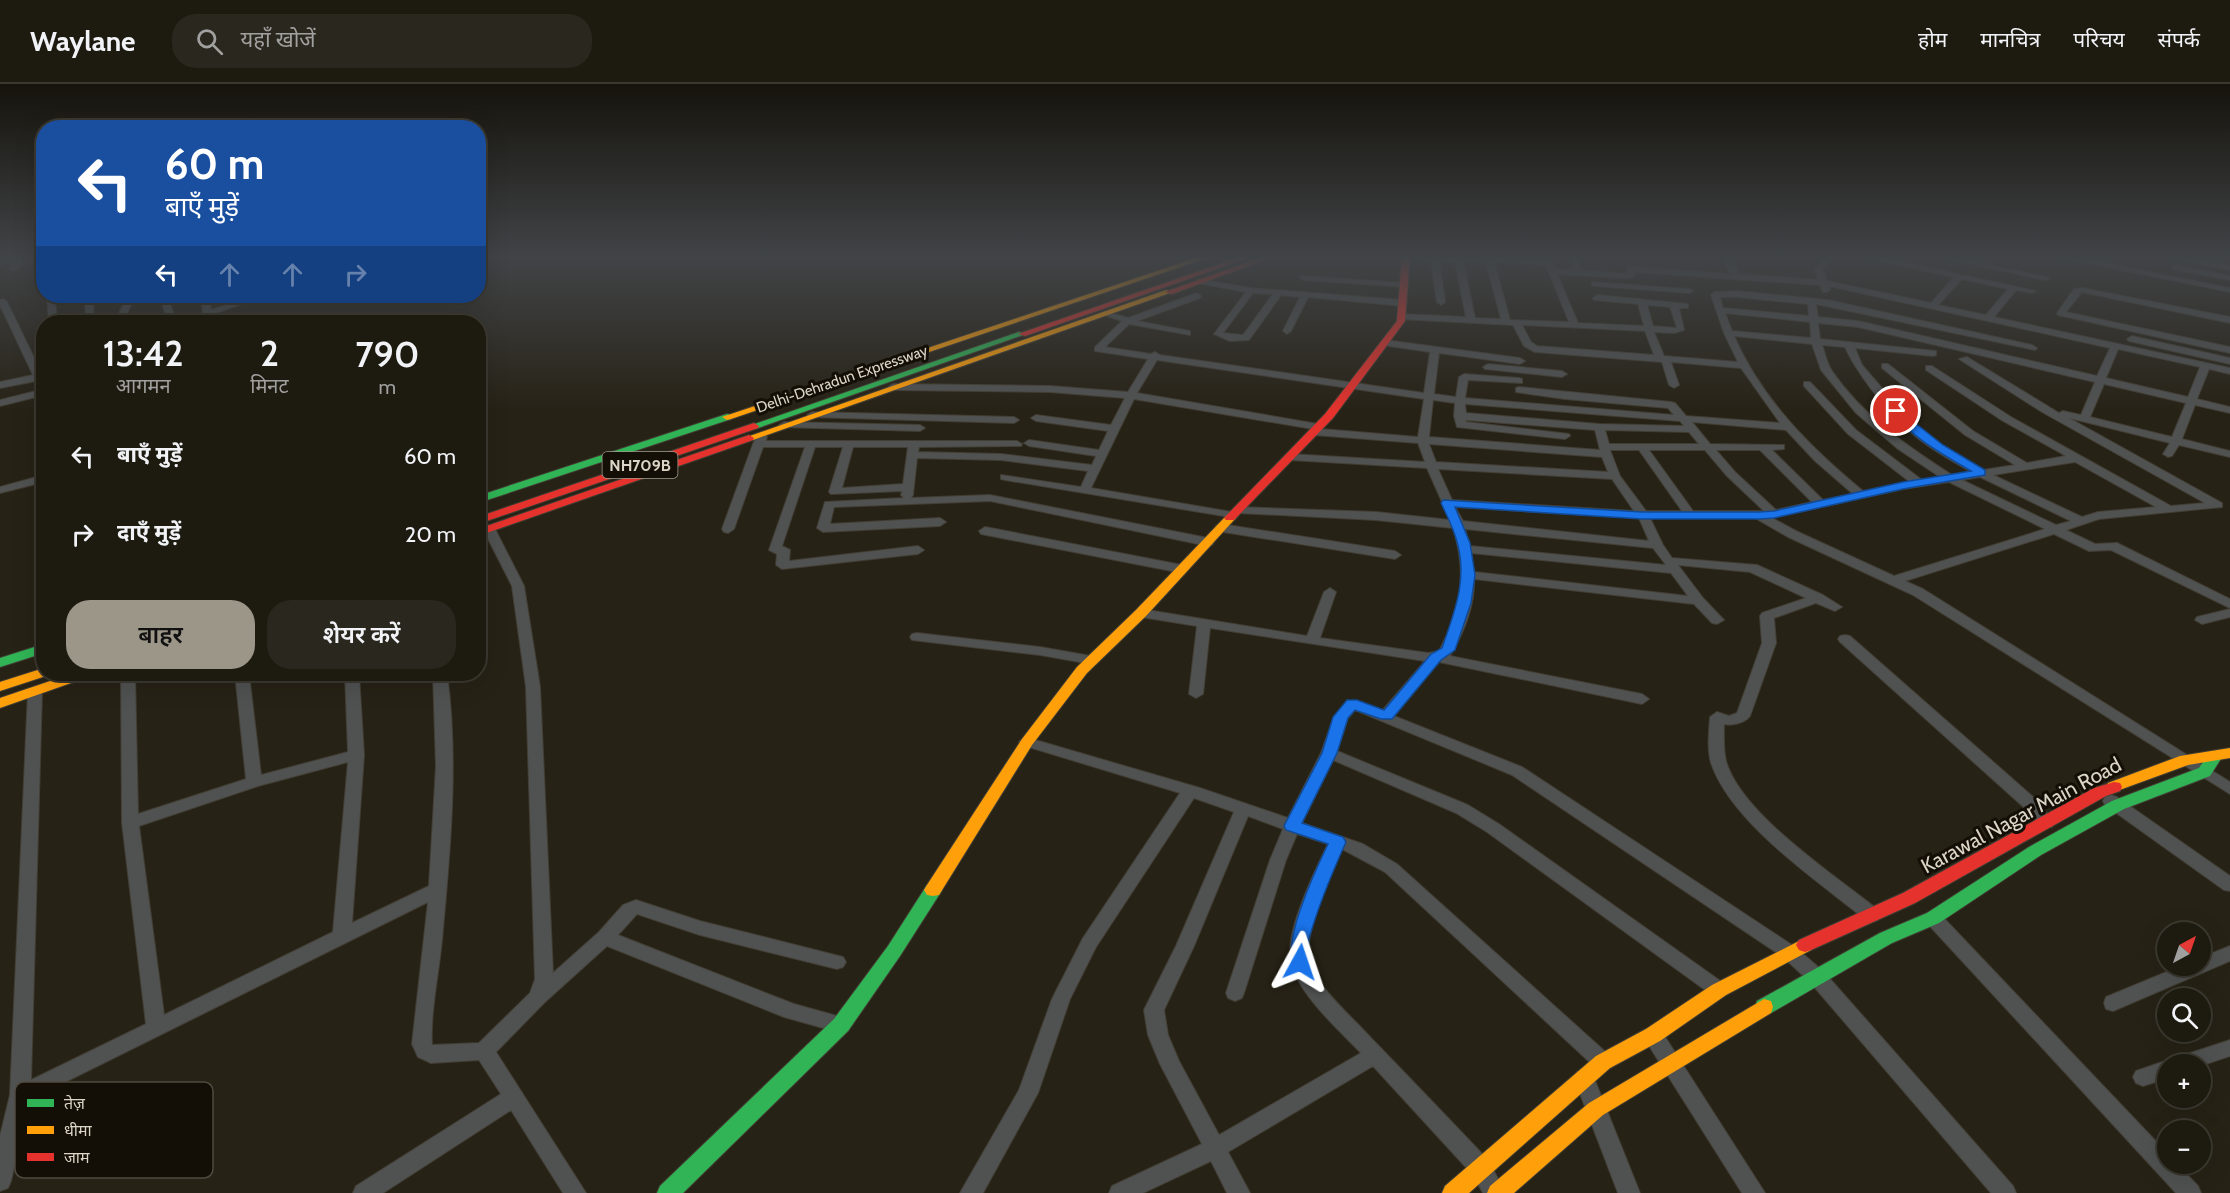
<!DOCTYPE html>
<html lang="hi">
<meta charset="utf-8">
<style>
:root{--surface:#1d1a10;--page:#2a271e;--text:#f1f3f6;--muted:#a0a19f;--line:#3b3830;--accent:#9c9689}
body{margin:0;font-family:Cabin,"Noto Sans Devanagari",sans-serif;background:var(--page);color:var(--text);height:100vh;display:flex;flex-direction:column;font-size:22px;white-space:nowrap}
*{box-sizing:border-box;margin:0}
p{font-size:20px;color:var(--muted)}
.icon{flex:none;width:33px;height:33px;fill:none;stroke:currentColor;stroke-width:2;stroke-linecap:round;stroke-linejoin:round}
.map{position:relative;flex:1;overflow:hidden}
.panel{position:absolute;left:36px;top:231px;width:450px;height:366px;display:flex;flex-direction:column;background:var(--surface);border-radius:24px;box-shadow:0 6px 24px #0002,0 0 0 2px var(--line)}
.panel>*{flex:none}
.top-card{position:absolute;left:36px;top:36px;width:450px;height:183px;border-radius:24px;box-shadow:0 6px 24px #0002,0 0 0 2px var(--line);background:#1a4fa0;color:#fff;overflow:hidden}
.needle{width:39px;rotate:40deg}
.buttons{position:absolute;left:2157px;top:838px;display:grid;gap:12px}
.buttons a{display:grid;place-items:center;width:54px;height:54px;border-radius:50%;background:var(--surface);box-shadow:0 6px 24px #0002,0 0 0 2px var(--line);font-size:30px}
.pin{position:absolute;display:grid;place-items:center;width:51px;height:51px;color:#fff;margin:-26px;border:3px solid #fff;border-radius:50%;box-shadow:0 2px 6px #0007}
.me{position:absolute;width:66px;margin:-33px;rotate:5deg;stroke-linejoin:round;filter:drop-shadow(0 0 4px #0008)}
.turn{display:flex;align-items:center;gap:21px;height:126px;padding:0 30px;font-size:27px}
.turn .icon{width:78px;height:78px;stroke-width:2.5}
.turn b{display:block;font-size:42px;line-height:51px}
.lanes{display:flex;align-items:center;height:57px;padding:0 30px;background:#0003;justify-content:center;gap:30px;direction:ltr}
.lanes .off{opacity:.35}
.eta{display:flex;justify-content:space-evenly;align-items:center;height:102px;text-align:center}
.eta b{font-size:36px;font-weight:600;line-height:42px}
.primary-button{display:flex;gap:12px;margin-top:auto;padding:12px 30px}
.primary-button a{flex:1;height:69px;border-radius:24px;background:var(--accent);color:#111;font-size:24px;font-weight:600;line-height:69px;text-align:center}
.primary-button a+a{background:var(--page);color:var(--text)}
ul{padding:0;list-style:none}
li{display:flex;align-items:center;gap:18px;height:78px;padding:0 30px}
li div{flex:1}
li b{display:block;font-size:22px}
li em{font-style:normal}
header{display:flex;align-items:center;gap:36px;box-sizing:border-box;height:84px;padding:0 30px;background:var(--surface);border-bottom:2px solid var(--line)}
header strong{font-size:28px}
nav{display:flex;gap:33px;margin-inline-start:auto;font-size:21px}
.search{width:420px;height:54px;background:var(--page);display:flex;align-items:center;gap:15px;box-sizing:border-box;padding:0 21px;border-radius:24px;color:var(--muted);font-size:22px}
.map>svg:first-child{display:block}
</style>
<header>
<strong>Waylane</strong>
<div class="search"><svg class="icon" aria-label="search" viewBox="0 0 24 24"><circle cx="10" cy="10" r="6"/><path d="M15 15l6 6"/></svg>यहाँ खोजें</div>
<nav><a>होम</a><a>मानचित्र</a><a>परिचय</a><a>संपर्क</a></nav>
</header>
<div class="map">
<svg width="2230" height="1109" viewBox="0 0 2230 1109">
<rect width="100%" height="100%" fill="#272216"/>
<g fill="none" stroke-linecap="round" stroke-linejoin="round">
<defs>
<g id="street">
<path d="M4 172H12L0 182V176Z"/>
<path d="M22 172H31L16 186H10V182Z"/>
<path d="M1404 172H1492L1549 177H1552L1555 185 1572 186 1570 172H1578L1580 186 1626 190 1628 183H1631L1730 190 1723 172H1731L1738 190 1818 196 1815 186 1826 172H1834L1823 186 1827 197 1931 219 1954 193 1858 172H1873L2036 207 2032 209 2016 206 1994 233 2230 284V290L2209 285 2197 315 2230 323V329L2195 321 2182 355 2230 367V373L2179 361 2172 372 2168 373 2163 370 2170 359 2069 334 2222 419V423L2099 435 2066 446 2095 460 2117 459 2230 515V524L2111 466 2089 467 2054 450 1905 497 1923 505 2230 698V710L1913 511 1788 453 1755 434H1650L1663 461 1672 474 1757 481 1823 511 1842 523 1835 527 1816 519 1774 534 1776 559 1750 632C1745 639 1732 642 1724 640 1724 652 1723 665 1726 677 1741 730 1836 792 1878 826L1881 831 1878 836 1872 838 1866 836C1817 796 1732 740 1711 679 1707 665 1709 648 1710 633L1717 628 1729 632 1737 629 1762 559 1760 532 1762 529 1806 514 1750 488 1678 481 1703 514 1724 536 1717 540 1712 539 1694 520 1474 495C1475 522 1463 550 1450 572L1642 610 1649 615 1642 620 1439 578 1394 632 1522 683 1795 863 1824 888 2013 1102 2016 1109H1991L1810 898 1783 873 1512 691 1355 626 1348 634 1337 667 1468 721 1499 740 1726 901 1728 906 1726 911 1719 914 1712 911 1487 748 1456 729 1333 676 1302 739 1363 760 1397 780 1610 972 1613 978 1610 984 1603 987 1596 984 1385 788 1342 765C1330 791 1303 850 1309 878 1314 900 1356 937 1372 955 1411 995 1450 1036 1489 1077L1505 1109H1483L1473 1091 1373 982 1228 1068 1250 1109H1227L1211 1077 1143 1109H1109L1112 1102 1202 1060 1160 980 1148 951 1144 926 1176 862 1234 728 1194 714 1096 863 1070 915 1038 1009 983 1109H960L1019 1006 1052 915 1083 854 1180 709 1022 661 1019 658 1022 655H1032L1200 704 1288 734 1321 669 1334 633 1347 617H1357L1382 627 1425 577 1210 544 1203 610 1196 614 1189 610 1197 542 1141 533 1134 529 1141 525 1307 552 1324 508 1330 504 1336 508 1320 554 1428 569 1439 567C1462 525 1467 488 1453 444L1376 436 1238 429 1232 426 1238 423 1376 428 1450 436 1427 384 1290 376 1285 373 1290 370 1425 378 1418 359 1314 351 1309 348 1313 345 1134 315 1091 404 1232 428 1238 432 1236 434 1005 396 1001 395V391L1081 403 1088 387 1001 376 917 374 913 411 911 414 990 411 1208 454 1214 458 1212 461 1208 462 990 417 834 423 830 440 940 434 946 438 940 442 823 448 817 444 825 418 904 414 901 411 902 407 831 410 829 408 843 363H815L782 462 790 466 789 477 918 462 924 466 918 470 782 485 776 481 777 470 769 466 805 363H763L734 445 728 449 724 448 722 445 753 360 758 350 762 349 767 352 766 357H1017L1022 360 1021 362 919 363 918 368 1001 370 1092 381 1096 372 1029 362 1024 359 1029 356 1099 366 1108 347 1036 337 1031 334 1036 331 1111 341 1125 314 1050 308 893 306 888 303 893 300 1050 302 1128 308 1148 275 1095 267V263L1122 237 1104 231V227L1128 234 1197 209 1201 212 1200 214 1137 237 1190 247V251L1129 240 1105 263 1151 270 1155 268 1160 271 1424 309 1430 268 1382 261V257L1385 256 1520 274 1525 277 1520 280 1439 269 1434 310 1456 313 1459 293 1464 290 1519 294 1522 295V299L1468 296 1465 314 1674 331 1668 324 1565 315 1516 308V304L1519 303 1671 318 1675 319 1686 332 1780 339 1741 284 1671 278 1679 301 1674 304 1669 301 1662 278 1535 268 1524 262 1513 241 1399 235 1398 233 1402 230 1466 233 1455 178 1439 177 1445 218 1441 221 1437 218 1431 177 1407 175ZM1463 177 1486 178 1501 235 1475 234ZM1494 178 1546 181 1569 238 1510 236ZM1635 188 1820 201 1823 208H1826L1830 206 1829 202 2110 264 2097 292 1858 237 1818 233 1816 220 2035 266 2037 264 2032 261 1828 216 1736 207 1715 208 1711 211 1724 249 1738 278 1664 272 1654 248 1674 249 1684 246 1679 224H1688V220L1597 211 1593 214 1594 216 1638 220 1644 242 1578 239 1557 190 1627 194 1633 193ZM1962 195 2008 205 1986 231 1938 221ZM1720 213H1736L1808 220 1809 232 1723 224ZM1647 221 1670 223 1677 244 1653 242ZM1725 229 1810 238 1811 254 1732 247ZM1818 239 1858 243 2095 298 2081 331 2063 327 2059 329 1967 273 1959 275 2042 328 2205 419 2171 422 2011 333 1932 282H1926V286L2003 337 2066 372 2027 379 1973 347 1888 280H1882V284L1965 351 2015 381 1983 386 1943 362 1913 340 1862 281 1855 264 1933 272 1936 271V267L1820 255ZM1522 241 1645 247 1654 271 1537 262 1531 258ZM1734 252 1812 260 1821 286 1856 329 1898 365 1940 393 1922 396 1856 346 1810 298H1804V302L1848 350 1910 398 1863 407C1811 364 1762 316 1734 252ZM1822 261 1845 263C1856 288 1886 326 1906 344 1925 362 1949 375 1971 388L1952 391C1907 362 1863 332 1832 287 1827 280 1825 269 1822 261ZM2118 265 2200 283 2188 313 2106 294ZM1157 276 1424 315 1418 353 1321 345 1323 343 1318 340 1137 309ZM2104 300 2186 319 2172 353 2090 333ZM1433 316 1455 319 1454 332 1457 343 1565 355 1570 352 1569 350 1466 338V336L1595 346 1600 366 1429 353ZM1465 320 1680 337 1684 342 1599 340 1466 329ZM1692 338 1786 346 1815 377 1853 410 1823 416 1772 366 1784 365V361L1710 360ZM1605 346 1689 348 1699 360H1609ZM1429 360 1602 373 1608 388 1436 378ZM853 363H908L903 400 842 404ZM1610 366H1639L1682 427H1646L1620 392ZM1649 366H1705L1727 392 1764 427H1693ZM1716 366H1760L1812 418 1776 426 1735 388ZM2075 378 2156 423 2098 428 2082 433 1993 391ZM1438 385 1612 395 1634 427 1452 416ZM1980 393 2071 437 2056 441 1962 396ZM1949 398 2045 445 1894 492 1796 447 1772 434 1903 405ZM1455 423 1639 434 1649 457 1463 437ZM1465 445 1653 464 1666 481 1470 462ZM1471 469 1671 489 1688 512 1474 488ZM1248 732 1283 745 1270 776 1226 909 1228 914 1235 917 1242 914 1244 909 1286 776 1297 750 1328 760C1315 787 1284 849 1291 878 1298 910 1339 946 1361 969L1219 1051 1179 977 1168 951 1164 926 1194 862Z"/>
<path d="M1934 172H1949L2049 194 2045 196Z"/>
<path d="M2053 172H2068L2230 204V208Z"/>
<path d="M2164 172H2180L2230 182V186Z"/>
<path d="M2224 172H2230V174H2225Z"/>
<path d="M2173 181 2230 192V196L2173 185Z"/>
<path d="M1301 192 1405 199 1409 201 1405 203 1304 196 1300 194Z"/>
<path d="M1198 195 1251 204 1403 216 1407 219 1403 222 1308 213 1291 247 1287 250 1283 247 1300 213 1281 211 1249 256 1230 257 1214 250 1246 208 1198 199ZM1253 209 1273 210 1243 251 1223 249Z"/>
<path d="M1592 198 1689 205 1693 207 1689 209 1595 202H1592Z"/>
<path d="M2082 204 2230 233V239L2082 208 2066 228 2230 263V269L2058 231 2057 229 2074 205Z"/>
<path d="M47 212H55L57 238H49Z"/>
<path d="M85 212H93L94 238H86Z"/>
<path d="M128 212H136L128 227 126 238H118L120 227Z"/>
<path d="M164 212H172L170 219 176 238H168L162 219Z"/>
<path d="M201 212H209L211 226 253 212H264L191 238H180L181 236 203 229Z"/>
<path d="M3 215 7 218 42 290 44 289V301L36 297 0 304V298L33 291 0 221V216Z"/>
<path d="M2132 252 2230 274V280L2129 257 2127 255Z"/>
<path d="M1488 280 1562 287 1567 290 1562 293 1485 285 1483 283Z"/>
<path d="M44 305V311L0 322V316Z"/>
<path d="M812 328 1014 333 1019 336 1014 339 808 333 807 331Z"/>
<path d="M784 338 920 341 925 344 920 347 780 343 779 341Z"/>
<path d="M44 391V398L0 409V403Z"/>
<path d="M1221 440 1395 467 1401 471 1395 475 1217 447 1215 444 1217 441Z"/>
<path d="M489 441 495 445 524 502 540 603 553 889 599 848 623 821 636 816 700 837 843 873 846 878 843 883 837 885 700 851 637 830 618 851 794 920 848 935 851 941 848 947 841 949 784 933 607 862 545 918 496 968 586 1109H563L511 1026 383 1109H353L356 1102 501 1010 479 976 431 979 418 973 412 960 428 818 29 1016 11 1097 8 1104 0 1107V1052L10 1011 28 607 30 604H40L42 607 31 996 146 940 122 739 121 590H135L138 730 246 695 235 590H249L261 691 348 668 345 590H359L364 671 352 839 429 802 436 682 433 590H447C459 677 450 769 442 856 439 888 430 930 432 961L479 959 530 909 535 895 526 603 512 502 483 445ZM348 678 333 848 164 931 139 742 258 702Z"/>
<path d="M985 443 1182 481 1188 485 1182 489 981 450 979 447Z"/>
<path d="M2230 525V533L2202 540 2195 536 2197 533Z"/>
<path d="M917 549 1040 563 1091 572 1098 576 1091 580 1040 571 912 556 910 553 912 550Z"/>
<path d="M1845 551 1850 552 2040 719 2054 739 2052 743H2040L2028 727 1840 558 1838 555 1840 552Z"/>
<path d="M2111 711 2117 713 2230 792V807L2224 806 2105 721 2103 717 2105 713Z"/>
<path d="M1933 827 1939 829 2168 1070V1080H2177L2198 1102 2201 1109H2176L1927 839 1924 834 1927 829Z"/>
<path d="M2230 862V877L2113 927 2106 925 2104 919 2106 913 2181 882H2200V874Z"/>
<path d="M1653 943 1660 945 1765 1109H1742L1646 957 1643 951 1646 945Z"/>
<path d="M2230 956V972L2200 982 2168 981V994L2143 1002 2136 999 2133 993 2136 987 2168 976 2171 977 2172 975Z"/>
<path d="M1584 985 1591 988 1594 994 1640 1109H1618L1574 994 1577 988Z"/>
</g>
<g id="fast">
<path d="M1019 248 1026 250 758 344 754 345 749 342Z"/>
<path d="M727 330 731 331V335L478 419V412Z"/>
<path d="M44 560V569L0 583V574Z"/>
<path d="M2214 668 2219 669 2222 673 2210 692 2124 725 2041 771 1939 839 1892 859 1771 929 1764 931 1757 929 1755 923 1757 917 1880 849 1927 829 2029 763 2112 717 2199 684 2209 669Z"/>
<path d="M933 800 939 801 942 806 939 811 900 872 848 947 683 1109H657L660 1102 834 935 888 862 927 801Z"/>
</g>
<g id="slow">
<path d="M1202 172H1213L731 335 727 336 722 333Z"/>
<path d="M1166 206 1173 208 753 356H745L744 354Z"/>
<path d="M1230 430 1236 434 1234 436 1146 532 1087 589 1032 661 939 811 933 812 927 811 924 806 927 801 1022 655 1077 583 1136 526 1226 432Z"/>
<path d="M44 584V590H50L49 591 0 607V598Z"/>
<path d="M71 590H90L88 593 0 624V614Z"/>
<path d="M2230 664V674L2188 681 2114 708 2108 707 2106 703 2108 699 2180 672Z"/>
<path d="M1805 854 1811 856 1814 861 1811 866 1726 911 1660 957 1610 984 1469 1109H1442L1445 1102 1596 972 1646 945 1712 901Z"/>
<path d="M1764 915 1771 917 1773 923 1771 929 1603 1031 1514 1109H1487L1490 1102 1589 1019Z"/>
</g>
<g id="jam">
<path d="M1243 172H1254L1025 252 1018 250Z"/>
<path d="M1265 172H1276L1172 210 1165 208Z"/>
<path d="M1402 172H1410L1405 237 1333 334 1234 436H1226L1224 434 1226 432 1325 330 1397 237Z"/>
<path d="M754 339 759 342 758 344 478 440V433Z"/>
<path d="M749 351 754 354 753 356 478 452V445Z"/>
<path d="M2114 698 2120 699 2122 703 2120 707 2106 712 1915 819 1811 866 1805 868 1799 866 1796 861 1799 856 1903 809 2094 704Z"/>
</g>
</defs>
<use href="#street" stroke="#423e34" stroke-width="2"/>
<use href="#fast" stroke="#423e34" stroke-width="2"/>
<use href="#slow" stroke="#423e34" stroke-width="2"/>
<use href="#jam" stroke="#423e34" stroke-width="2"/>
<use href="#street" fill="#505252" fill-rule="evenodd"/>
<use href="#fast" fill="#30b455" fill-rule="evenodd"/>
<use href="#slow" fill="#ff9f0a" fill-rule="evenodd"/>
<use href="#jam" fill="#e5322d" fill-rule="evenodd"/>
</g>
<linearGradient id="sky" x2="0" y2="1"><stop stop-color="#15130c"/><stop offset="0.53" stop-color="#414447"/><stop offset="1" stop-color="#414447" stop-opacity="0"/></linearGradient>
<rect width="2230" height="327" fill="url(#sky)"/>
<path fill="#1a73e8" stroke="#114b97" stroke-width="1.5" d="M1896 324 1943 361 1985 386V391L1903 405 1774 434 1759 435H1642L1455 423 1470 459 1475 491 1471 519 1455 566 1441 576 1392 635H1381L1355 626 1348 634 1337 669 1302 739 1343 753 1346 758C1332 789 1318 822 1309 855 1307 865 1311 874 1307 883L1300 885 1294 883C1281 859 1316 785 1328 760L1286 746 1284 742 1322 669 1333 633 1347 616H1357L1384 626 1431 570 1442 564C1454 529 1468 496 1457 458 1454 445 1447 432 1441 419L1443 416 1642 428H1759L1774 427 1903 398 1971 387C1942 370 1912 354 1891 327Z"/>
<g text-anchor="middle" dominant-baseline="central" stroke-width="6" stroke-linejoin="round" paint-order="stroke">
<g font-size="15" fill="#dbd5c7" stroke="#140f06">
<text transform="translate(842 295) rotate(-19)">Delhi-Dehradun Expressway</text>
</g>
<rect fill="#140f06" stroke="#9f9a8d" stroke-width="1.5" x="602.5" y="368" width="75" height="26" rx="4.5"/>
<g font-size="16" font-weight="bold" fill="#dbd5c7">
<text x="640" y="381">NH709B</text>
</g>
<g font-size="21" fill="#dbd5c7" stroke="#140f06">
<text transform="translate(2021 731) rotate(-28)">Karawal Nagar Main Road</text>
</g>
</g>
<rect x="15" y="998" width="198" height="96" rx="9" fill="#140f06" stroke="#504a40" stroke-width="1.5"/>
<rect x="27" y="1015" width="27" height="8" fill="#30b455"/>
<rect x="27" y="1042" width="27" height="8" fill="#ff9f0a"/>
<rect x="27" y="1069" width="27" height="8" fill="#e5322d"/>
<g font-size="16" fill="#dbd5c7">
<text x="64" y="1025">तेज़</text>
<text x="64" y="1052">धीमा</text>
<text x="64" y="1079">जाम</text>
</g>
</svg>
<div class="buttons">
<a><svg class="needle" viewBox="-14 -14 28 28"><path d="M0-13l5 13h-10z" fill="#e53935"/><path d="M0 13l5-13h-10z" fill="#a0a19f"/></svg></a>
<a><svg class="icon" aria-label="search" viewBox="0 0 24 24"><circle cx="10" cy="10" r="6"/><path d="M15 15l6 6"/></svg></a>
<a>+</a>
<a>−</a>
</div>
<div class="pin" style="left:1896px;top:327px;background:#d93025"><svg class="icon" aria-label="arrive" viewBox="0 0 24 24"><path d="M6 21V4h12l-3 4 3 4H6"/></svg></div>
<svg class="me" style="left:1300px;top:878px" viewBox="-20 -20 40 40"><path d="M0-17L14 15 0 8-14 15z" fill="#1a73e8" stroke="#fff" stroke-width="4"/></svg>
<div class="top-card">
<div class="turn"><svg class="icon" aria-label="left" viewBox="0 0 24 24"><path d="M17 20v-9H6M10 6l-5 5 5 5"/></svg><div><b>60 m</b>बाएँ मुड़ें</div></div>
<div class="lanes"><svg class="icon" aria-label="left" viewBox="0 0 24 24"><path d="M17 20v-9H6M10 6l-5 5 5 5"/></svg><svg class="icon off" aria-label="ahead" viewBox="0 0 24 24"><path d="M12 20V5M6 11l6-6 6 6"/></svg><svg class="icon off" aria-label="ahead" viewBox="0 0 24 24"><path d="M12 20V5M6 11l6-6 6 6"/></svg><svg class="icon off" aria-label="right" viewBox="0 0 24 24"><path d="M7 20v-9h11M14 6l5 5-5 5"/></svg></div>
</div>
<section class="panel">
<div class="eta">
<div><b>13:42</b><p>आगमन</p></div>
<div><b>2</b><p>मिनट</p></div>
<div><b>790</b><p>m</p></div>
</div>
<ul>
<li><svg class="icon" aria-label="left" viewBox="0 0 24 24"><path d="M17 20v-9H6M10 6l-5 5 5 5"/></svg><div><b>बाएँ मुड़ें</b></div><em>60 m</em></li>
<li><svg class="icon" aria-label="right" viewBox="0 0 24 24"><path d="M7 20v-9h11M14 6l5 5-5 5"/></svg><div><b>दाएँ मुड़ें</b></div><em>20 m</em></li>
</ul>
<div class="primary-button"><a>बाहर</a><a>शेयर करें</a></div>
</section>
</div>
